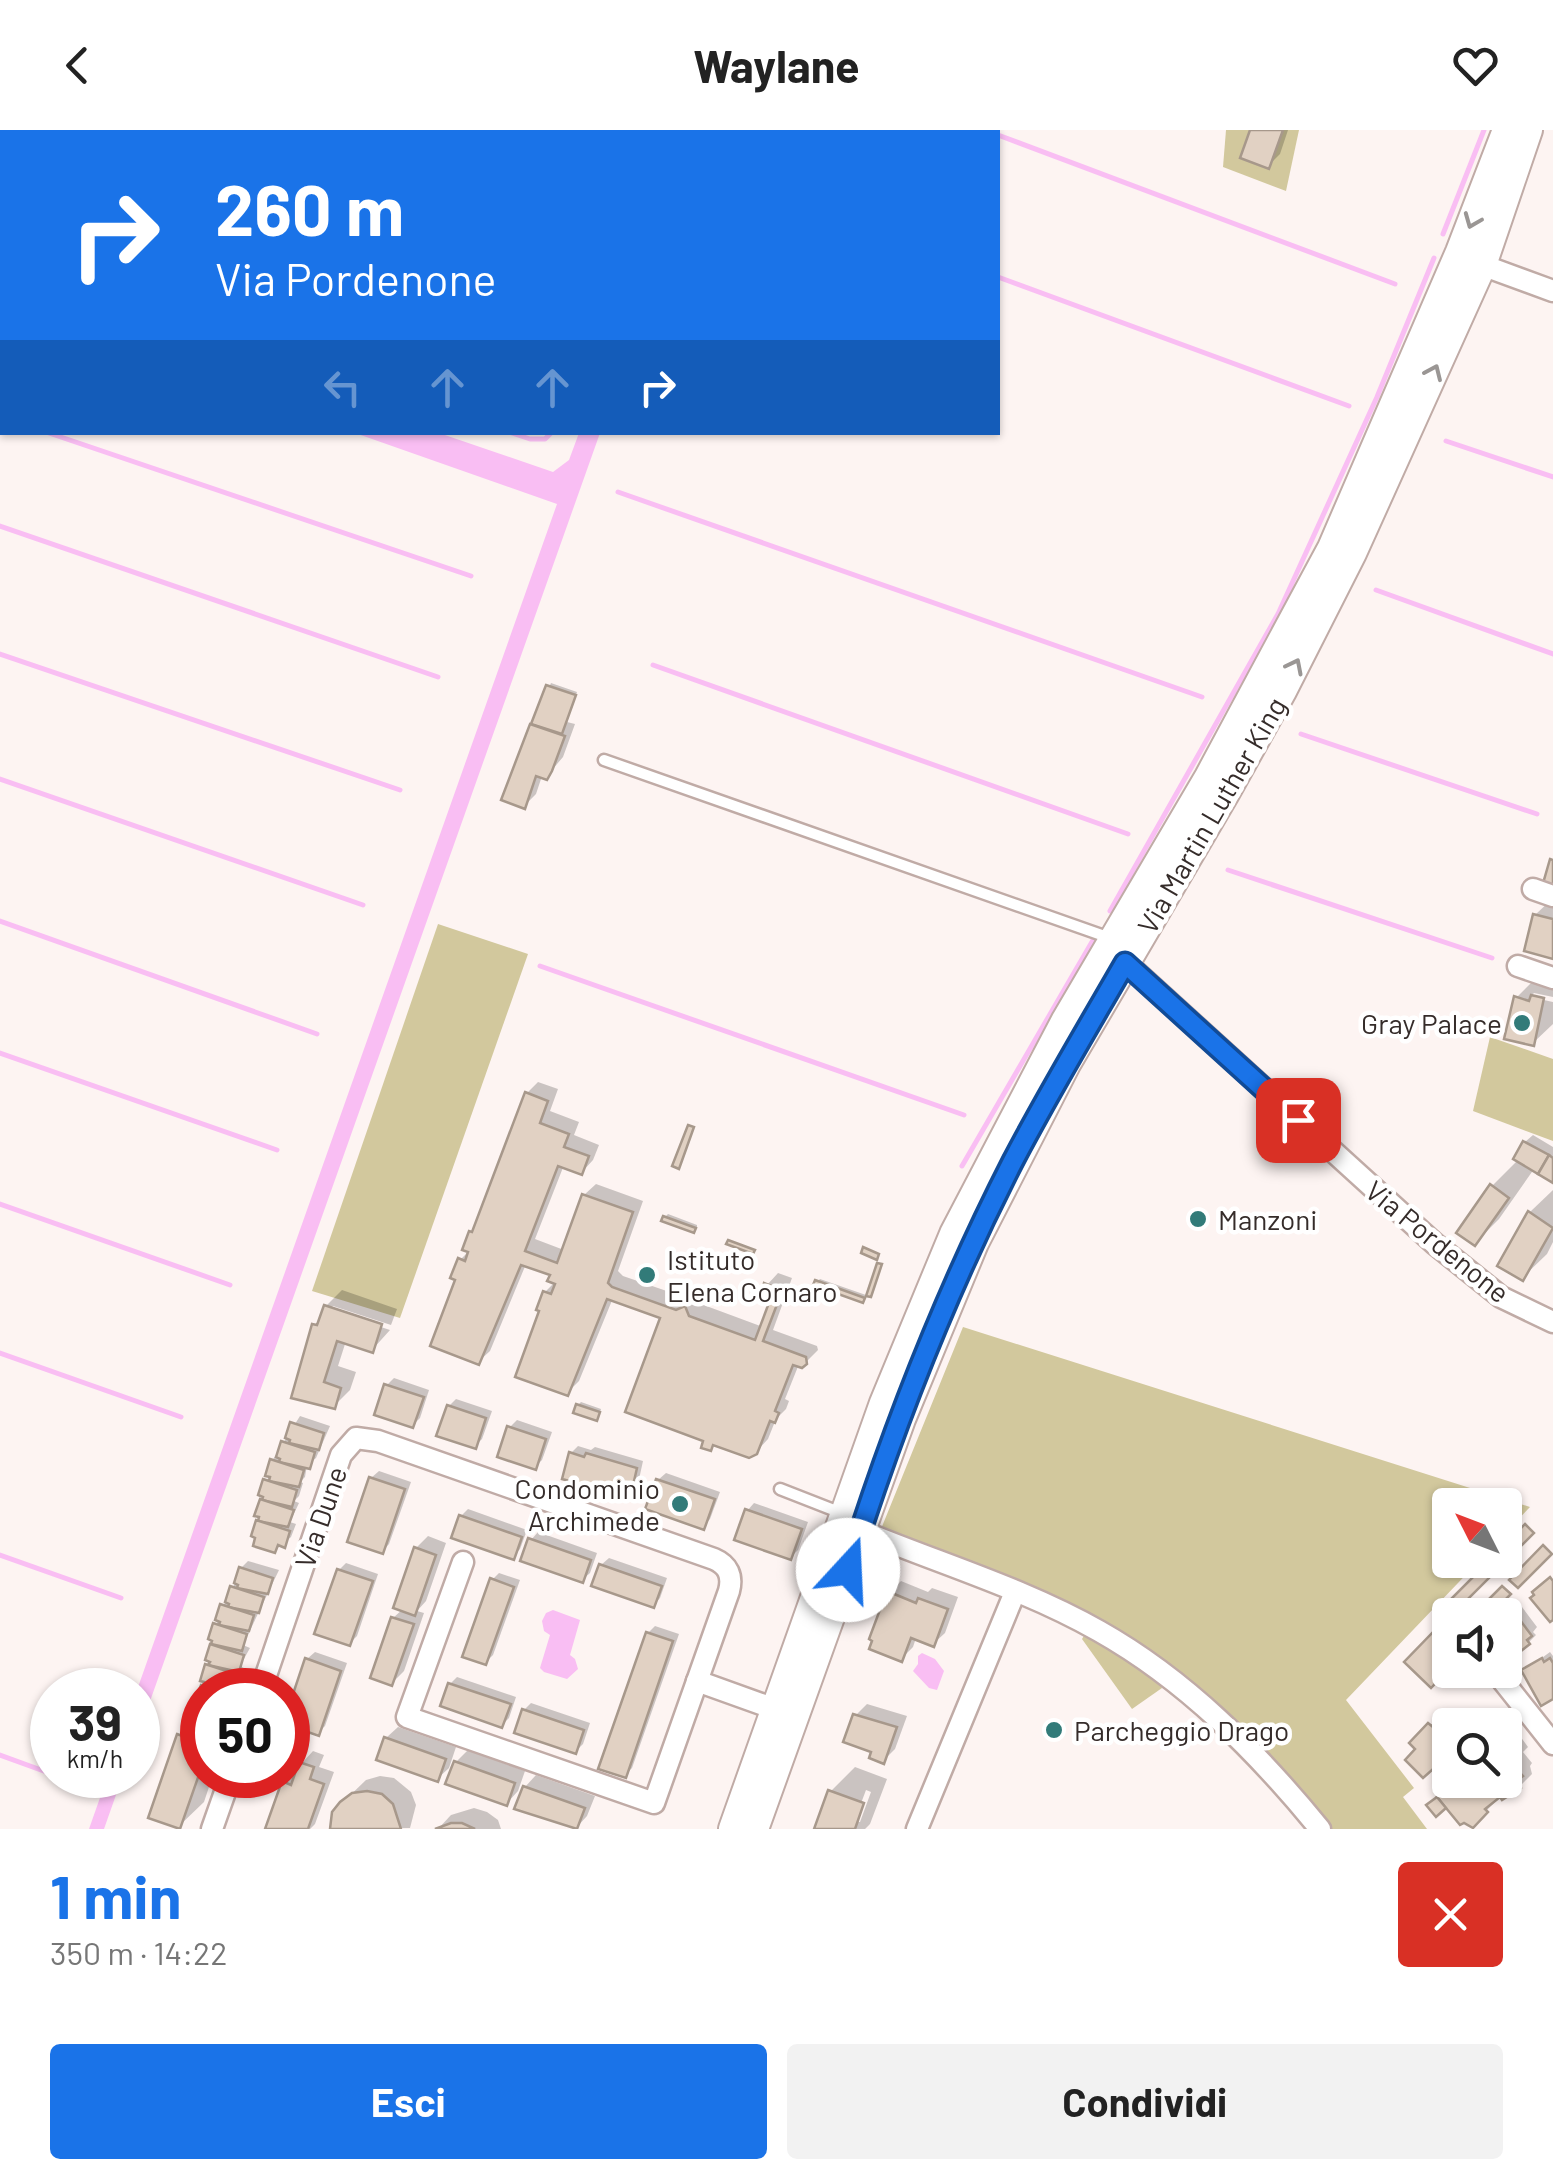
<!DOCTYPE html>
<html lang="it">
<meta charset="utf-8">
<style>
:root{--surface:#fff;--page:#f2f2f2;--text:#222;--muted:#767676;--accent:#1a73e8}
body{margin:0;font-family:Barlow,sans-serif;background:var(--page);color:var(--text);height:100vh;display:flex;flex-direction:column;font-size:38px;white-space:nowrap}
*{box-sizing:border-box;margin:0}
p{font-size:32px;color:var(--muted)}
.icon{flex:none;width:55px;height:55px;fill:none;stroke:currentColor;stroke-width:2;stroke-linecap:round;stroke-linejoin:round}
.map{position:relative;height:1699px;overflow:hidden}
.drawer{display:flex;flex-direction:column;background:var(--surface);flex:1}
.drawer>*{flex:none}
.top-card{position:absolute;left:0px;top:0px;width:1000px;height:305px;box-shadow:0 2px 8px #0004;background:#1a73e8;color:#fff;overflow:hidden}
.needle{width:65px;rotate:312deg}
.fabs{position:absolute;left:1432px;top:1358px;display:grid;gap:20px}
.fabs a{display:grid;place-items:center;width:90px;height:90px;border-radius:10px;background:var(--surface);box-shadow:0 2px 8px #0004;font-size:50px}
.speed{position:absolute;left:30px;top:1538px;display:flex;gap:20px;font-size:50px;font-weight:700;text-align:center}
.speed>*{display:grid;place-content:center;width:130px;height:130px;border-radius:50%;background:var(--surface);box-shadow:0 2px 8px #0004;line-height:1}
.speed small{font-size:25px;font-weight:400}
.speed .limit{border:15px solid #d22;background:#fff;color:#111}
.pin{position:absolute;display:grid;place-items:center;width:85px;height:85px;color:#fff;margin:-42px;border-radius:20px;box-shadow:0 5px 15px #0006}
.me{position:absolute;width:110px;margin:-55px;rotate:20deg;stroke-linejoin:round;filter:drop-shadow(0 0 8px #0008)}
.turn{display:flex;align-items:center;gap:35px;height:210px;padding:0 50px;font-size:45px}
.turn .icon{width:130px;height:130px;stroke-width:2.5}
.turn b{display:block;font-size:70px;line-height:85px}
.lanes{display:flex;align-items:center;height:95px;padding:0 50px;background:#0003;justify-content:center;gap:50px;direction:ltr}
.lanes .off{opacity:.35}
.round{display:grid;place-items:center;flex:none;width:105px;height:105px;border-radius:10px;background:var(--page)}
.headline{display:flex;align-items:center;justify-content:space-between;height:170px;padding:0 50px}
h1{font-size:60px;font-weight:700;line-height:75px;color:var(--accent)}
.primary-button{display:flex;gap:20px;margin-top:auto;padding:20px 50px}
.primary-button a{flex:1;height:115px;border-radius:10px;background:var(--accent);color:#fff;font-size:40px;font-weight:700;line-height:115px;text-align:center}
.primary-button a+a{background:var(--page);color:var(--text)}
header{display:flex;justify-content:space-between;align-items:center;height:130px;padding:0 50px;background:var(--surface);font-size:45px;font-weight:700}
.map>svg:first-child{display:block}
</style>
<header><svg class="icon" aria-label="back" viewBox="0 0 24 24"><path d="M15 5l-7 7 7 7"/></svg>Waylane<svg class="icon" aria-label="heart" viewBox="0 0 24 24"><path d="M12 20l-8-8c-3-5 5-10 8-4 3-6 11-1 8 4z"/></svg></header>
<div class="map">
<svg width="1553" height="1699" viewBox="0 0 1553 1699">
<rect width="100%" height="100%" fill="#fdf4f2"/>
<g fill="#d2c89d">
<path d="M1226 0H1299L1286 61 1223 37Z"/>
<path d="M438 794 528 824 400 1188 312 1161Z"/>
<path d="M1490 907 1553 929V1011L1473 981Z"/>
<path d="M963 1197 1530 1377 1505 1403V1375H1450V1430H1480L1346 1570 1414 1658 1403 1667 1427 1699H1329L1248 1602 1178 1544 881 1399Z"/>
<path d="M1085 1504 1160 1552 1162 1558 1132 1579 1082 1509Z"/>
</g>
<g fill="#f9bef3">
<path d="M355 303H439L553 342 569 330 579 303H600L138 1605 137 1560 557 374Z"/>
<path d="M553 1480 580 1490 570 1525 575 1529 578 1539 567 1549 544 1542 540 1538 550 1505 544 1501 542 1491 546 1483Z"/>
<path d="M922 1523 935 1529 944 1541 937 1560 929 1558 913 1541 918 1534V1526Z"/>
<path d="M108 1645H123L104 1699H89Z"/>
</g>
<g fill="#0003" fill-rule="evenodd">
<path d="M1253 0H1288L1280 24 1268 36Z"/>
<path d="M551 553 577 562 567 592 575 594 563 627 546 647 542 646 536 664 524 676 532 595Z"/>
<path d="M1553 768V825L1535 785Z"/>
<path d="M1541 843 1553 846V867L1534 863 1530 867 1553 872V894L1533 913 1517 867Z"/>
<path d="M538 952 558 959 550 981 579 992 574 1005 599 1015 593 1030 582 1042 564 1035 535 1109 564 1120 584 1065 596 1054 643 1071 618 1141 623 1146 690 1169 697 1166 701 1174 763 1197 776 1161 767 1155 778 1143 792 1148 773 1200 817 1216 818 1220 806 1232 799 1234 785 1269 789 1271 786 1279 776 1289 768 1309 756 1322 716 1313 710 1318 663 1187 613 1168 579 1251 567 1263 542 1179 545 1162 556 1151 553 1144 526 1134 490 1221 478 1232 458 1148 460 1130 470 1120 471 1102 477 1096 527 963Z"/>
<path d="M1533 1005 1553 1017V1050L1534 1039 1499 1089 1475 1113 1492 1056 1518 1030 1525 1012Z"/>
<path d="M1553 1060V1112L1547 1124 1522 1148 1500 1135 1530 1082Z"/>
<path d="M668 1084 697 1095V1097L694 1100 665 1087Z"/>
<path d="M820 1149 866 1165 865 1167 862 1170 817 1152Z"/>
<path d="M342 1160 397 1179 391 1195 333 1176 329 1180 390 1200 372 1220 346 1211 338 1236 356 1242 350 1260 334 1276 307 1267 315 1195 322 1188 326 1176Z"/>
<path d="M394 1248 429 1260 420 1288 412 1296 387 1255Z"/>
<path d="M456 1269 492 1281 482 1309 475 1316 449 1276Z"/>
<path d="M581 1272 601 1279 599 1285 578 1275Z"/>
<path d="M300 1286 330 1296 316 1328 307 1335 305 1347 300 1352 303 1353 299 1366 294 1371 299 1373 290 1392 296 1394 291 1407 275 1420 254 1405 272 1331Z"/>
<path d="M517 1290 552 1302 542 1330 535 1337 510 1297Z"/>
<path d="M578 1316 591 1320 595 1317 643 1331 638 1354 631 1361 571 1323Z"/>
<path d="M379 1341 411 1352 389 1414 382 1422 371 1348Z"/>
<path d="M666 1343 720 1362 710 1389 703 1397 658 1350Z"/>
<path d="M754 1373 808 1392 798 1420 791 1427 747 1381Z"/>
<path d="M468 1379 527 1400 520 1419 513 1427 461 1386Z"/>
<path d="M538 1402 597 1423 590 1443 582 1450 531 1410Z"/>
<path d="M428 1406 446 1413 426 1471 417 1481 424 1483 404 1541 392 1553 393 1488 403 1479 416 1418Z"/>
<path d="M609 1428 667 1448 660 1468 653 1476 601 1435Z"/>
<path d="M248 1431 279 1440 243 1515 250 1518 240 1536 244 1538 240 1552 235 1557 239 1560H203L208 1551 207 1536 212 1530 208 1529 216 1509 215 1495 220 1489 222 1476 228 1470 241 1438Z"/>
<path d="M346 1433 378 1444 357 1506 349 1514 339 1440Z"/>
<path d="M499 1443 520 1450 493 1525 486 1532 492 1450Z"/>
<path d="M901 1451 928 1462 932 1458 958 1467 945 1503 933 1514 916 1508 913 1517 901 1529 890 1463Z"/>
<path d="M1516 1476 1518 1480 1522 1477 1537 1497 1533 1502 1536 1505 1529 1512 1504 1485Z"/>
<path d="M1449 1489 1450 1535 1408 1532Z"/>
<path d="M655 1496 679 1504 632 1638 625 1645 648 1503Z"/>
<path d="M315 1522 347 1533 325 1596 318 1603 288 1593 307 1529Z"/>
<path d="M1550 1522 1553 1526V1566L1524 1541Z"/>
<path d="M457 1547 516 1567 509 1588 502 1595 450 1554Z"/>
<path d="M531 1573 590 1593 583 1614 576 1621 524 1580Z"/>
<path d="M867 1574 907 1586 895 1619 883 1631 856 1585Z"/>
<path d="M202 1582V1645H213L204 1672 179 1696V1605Z"/>
<path d="M1442 1584 1446 1588 1449 1585 1460 1595H1450V1617L1419 1619 1412 1613Z"/>
<path d="M398 1597 456 1617 449 1638 437 1649 386 1608Z"/>
<path d="M1520 1606 1528 1617 1523 1622 1532 1633 1530 1636 1532 1644 1520 1656 1496 1667 1498 1669 1472 1695 1446 1674 1436 1683 1430 1675 1459 1650H1505V1608L1510 1614Z"/>
<path d="M468 1620 525 1641 518 1661 507 1673 456 1632Z"/>
<path d="M313 1621 324 1625 319 1637 334 1642 315 1694 310 1699H267L284 1653 296 1641 298 1642 302 1633Z"/>
<path d="M855 1637 887 1649 870 1694 865 1699H817L831 1661ZM866 1660 871 1662 860 1692H854Z"/>
<path d="M536 1645 595 1666 587 1686 576 1698 525 1657Z"/>
<path d="M380 1646 394 1648 411 1662 416 1675 410 1698 333 1699 338 1677 366 1650Z"/>
<path d="M474 1678 487 1682 498 1690 501 1699H438L451 1685Z"/>
</g>
<g fill="none" stroke-linecap="round" stroke-linejoin="round">
<g stroke="#f9bef3" stroke-width="5">
<path d="M187 0 194 2"/>
<path d="M614 0 621 2"/>
<path d="M985 0 992 2"/>
<path d="M660 2 661 0"/>
<path d="M998 5 1395 154"/>
<path d="M1443 104 1484 0"/>
<path d="M0 127 2 128"/>
<path d="M998 147 1349 276"/>
<path d="M0 287 2 288"/>
<path d="M46 302 471 446"/>
<path d="M509 302 530 309H545L552 302"/>
<path d="M1446 311 1553 347"/>
<path d="M618 362 1202 567"/>
<path d="M0 396 438 547"/>
<path d="M1376 460 1553 524"/>
<path d="M0 524 400 660"/>
<path d="M653 535 1128 704"/>
<path d="M1301 604 1537 684"/>
<path d="M0 649 363 775"/>
<path d="M1228 740 1492 828"/>
<path d="M1110 781 1278 484 1377 267 1434 128"/>
<path d="M0 791 317 904"/>
<path d="M540 836 964 985"/>
<path d="M0 923 277 1020"/>
<path d="M962 1036 1096 805"/>
<path d="M0 1074 230 1155"/>
<path d="M0 1223 181 1287"/>
<path d="M0 1425 121 1468"/>
<path d="M0 1625 52 1644"/>
</g>
</g>
<g fill="#e1d1c3" stroke="#a7988b" stroke-width="2.5">
<path d="M1250 0H1283L1269 39 1240 28Z"/>
<path d="M546 555 576 565 562 604 531 594Z"/>
<path d="M530 594 565 606 552 641 547 650 536 646 525 679 501 670Z"/>
<path d="M1550 729 1553 730V760L1542 757Z"/>
<path d="M1533 784 1553 789V829L1524 821Z"/>
<path d="M1531 865 1544 868 1534 916 1504 909 1514 866 1529 871Z"/>
<path d="M525 962 548 971 540 993 569 1004 564 1017 589 1026 582 1045 558 1036 525 1121 557 1133 582 1064 633 1082 608 1153 612 1157 676 1180 685 1176 689 1186 755 1210 773 1162 763 1158 764 1153 794 1165 793 1168 781 1164 763 1211 806 1227 807 1234 802 1238 793 1235 775 1281 779 1283 775 1293 770 1291 757 1324 749 1328 713 1315 711 1321 701 1318 703 1311 625 1282 660 1188 607 1169 568 1266 515 1247 539 1181 536 1180 543 1161 551 1164 555 1154 547 1151 550 1145 521 1135 479 1235 430 1216 455 1150 450 1148 458 1128 465 1131 468 1122 462 1120 469 1101 472 1102Z"/>
<path d="M688 995 694 997 679 1039 672 1036Z"/>
<path d="M1523 1011 1549 1025 1538 1044 1513 1029Z"/>
<path d="M1549 1025 1553 1028V1053L1538 1044Z"/>
<path d="M1490 1054 1509 1068 1475 1116 1456 1103Z"/>
<path d="M1528 1081 1553 1098 1523 1151 1497 1136Z"/>
<path d="M663 1086 696 1098 694 1103 661 1091Z"/>
<path d="M728 1110 755 1120 753 1124 726 1114Z"/>
<path d="M863 1117 879 1124 877 1130 861 1123Z"/>
<path d="M877 1133 882 1134 871 1167 866 1166Z"/>
<path d="M815 1150 865 1168 863 1173 813 1155Z"/>
<path d="M324 1175 382 1194 373 1223 337 1211 324 1252 341 1258 335 1279 291 1268 312 1194 317 1195Z"/>
<path d="M384 1254 424 1267 413 1298 374 1285Z"/>
<path d="M576 1274 600 1282 597 1291 573 1283Z"/>
<path d="M447 1275 486 1288 476 1319 436 1306Z"/>
<path d="M290 1292 324 1303 319 1320 289 1313 290 1310 285 1308Z"/>
<path d="M507 1296 546 1309 536 1340 497 1327Z"/>
<path d="M281 1311 315 1322 310 1339 279 1332 280 1329 276 1327Z"/>
<path d="M569 1322 584 1327 586 1323 637 1338 631 1364 610 1362 562 1349Z"/>
<path d="M270 1329 304 1340 299 1357 269 1351 270 1347 265 1346Z"/>
<path d="M369 1347 405 1359 383 1424 347 1412Z"/>
<path d="M263 1349 297 1360 292 1377 262 1370 263 1367 258 1365Z"/>
<path d="M656 1349 715 1369 704 1400 645 1379Z"/>
<path d="M260 1369 294 1380 288 1397 258 1391 259 1387 254 1386Z"/>
<path d="M745 1379 802 1399 791 1430 734 1410Z"/>
<path d="M459 1385 522 1407 514 1430 451 1408Z"/>
<path d="M256 1390 290 1401 285 1418 278 1415 275 1423 253 1416 255 1408 251 1406Z"/>
<path d="M1525 1394 1534 1403 1455 1482 1447 1473 1490 1430H1505V1415Z"/>
<path d="M528 1408 591 1430 583 1453 520 1431Z"/>
<path d="M1543 1415 1552 1424 1518 1458 1509 1450Z"/>
<path d="M414 1417 436 1425 415 1486 393 1478Z"/>
<path d="M599 1434 662 1456 654 1478 591 1456Z"/>
<path d="M239 1437 273 1448 268 1464 237 1458 238 1455 234 1453Z"/>
<path d="M337 1439 373 1451 350 1516 314 1504Z"/>
<path d="M1550 1447 1553 1451V1490L1550 1492 1530 1468 1534 1465 1532 1462Z"/>
<path d="M490 1448 514 1457 486 1535 462 1527Z"/>
<path d="M230 1456 264 1467 259 1483 228 1477 229 1474 225 1472Z"/>
<path d="M1502 1456 1511 1464 1490 1485H1473Z"/>
<path d="M887 1461 916 1473 918 1468 948 1479 934 1517 911 1508 902 1532 869 1519 872 1511 869 1509Z"/>
<path d="M220 1474 254 1485 249 1501 219 1495 220 1492 215 1490Z"/>
<path d="M1508 1482 1510 1485 1514 1482 1532 1506 1527 1510 1530 1514 1512 1528 1505 1519 1503 1485Z"/>
<path d="M391 1487 414 1494 392 1556 370 1548Z"/>
<path d="M213 1493 247 1504 242 1521 211 1514 212 1511 208 1509Z"/>
<path d="M1436 1499 1450 1512V1538L1431 1558 1404 1532Z"/>
<path d="M646 1502 673 1511 626 1648 598 1639Z"/>
<path d="M210 1514 244 1525 239 1542 208 1535 210 1532 205 1530Z"/>
<path d="M305 1528 341 1541 319 1606 288 1595V1579Z"/>
<path d="M1542 1528 1544 1532 1550 1528 1553 1533V1569L1541 1576 1521 1540Z"/>
<path d="M205 1534 239 1545 234 1560 203 1556 204 1552 200 1551Z"/>
<path d="M448 1553 511 1574 502 1598 440 1576Z"/>
<path d="M201 1555 216 1560H202V1583L197 1581 199 1573 195 1571Z"/>
<path d="M522 1579 584 1600 576 1624 514 1603Z"/>
<path d="M853 1584 897 1597 884 1634 869 1628 871 1622 843 1612Z"/>
<path d="M1428 1593 1433 1597 1436 1594 1450 1608V1624L1423 1648 1405 1630 1415 1619 1409 1613Z"/>
<path d="M1179 1597H1186L1187 1609H1179Z"/>
<path d="M177 1604 202 1613V1636L180 1699 148 1688Z"/>
<path d="M384 1607 446 1629 438 1652 376 1630Z"/>
<path d="M1507 1616 1519 1630 1513 1635 1523 1646 1519 1649 1521 1658 1502 1670 1500 1667 1485 1679 1488 1682 1473 1698 1464 1693 1460 1695 1437 1667 1463 1650H1505Z"/>
<path d="M454 1631 515 1653 507 1676 445 1654Z"/>
<path d="M299 1632 314 1637 310 1649 324 1654 308 1699H265L282 1651 291 1655Z"/>
<path d="M523 1656 585 1678 577 1699 514 1679Z"/>
<path d="M828 1660 864 1673 855 1699H814Z"/>
<path d="M367 1661 382 1664 393 1674 401 1699H330L332 1682 340 1672 352 1663Z"/>
<path d="M1437 1667 1446 1678 1436 1687 1426 1675Z"/>
<path d="M451 1693H462L475 1699H435Z"/>
</g>
<g fill="none" stroke-linecap="round" stroke-linejoin="round">
<defs>
<g id="service">
<path d="M604 630 1113 809"/>
<path d="M780 1359 844 1384"/>
</g>
<g id="minor">
<path d="M1482 135 1553 161"/>
<path d="M1533 759 1553 766"/>
<path d="M1116 824 1435 1114 1501 1167 1553 1192"/>
<path d="M1518 836 1553 848"/>
<path d="M854 1390 874 1406C948 1436 1029 1461 1099 1501 1186 1550 1257 1622 1320 1699"/>
<path d="M1495 1541 1553 1614"/>
<path d="M697 1551 764 1575"/>
<path d="M261 1560 341 1325 356 1308 378 1311 714 1429C728 1435 733 1446 729 1461L654 1673 407 1587 463 1432"/>
<path d="M212 1699 231 1645"/>
<path d="M917 1699 1015 1462"/>
</g>
<g id="secondary">
<path d="M733 1699 884 1273 954 1104 1066 890 1209 647 1332 418 1460 122 1507 0"/>
<path d="M754 1699 901 1289 974 1113 1066 934 1224 665 1282 561 1352 423 1482 135 1528 0"/>
</g>
</defs>
<use href="#service" stroke="#c0aba6" stroke-width="15"/>
<use href="#minor" stroke="#c0aba6" stroke-width="25"/>
<use href="#secondary" stroke="#c0aba6" stroke-width="32"/>
<use href="#service" stroke="#fff" stroke-width="10"/>
<use href="#minor" stroke="#fff" stroke-width="20"/>
<use href="#secondary" stroke="#fff" stroke-width="28"/>
</g>
<defs><path id="oneway-chevron" d="M-2-3.5L2.5 0L-2 3.5" fill="none" stroke-width="1.6" stroke-linecap="round" stroke-linejoin="round" transform="scale(2.5)"/></defs>
<g stroke="#9a9694">
<use href="#oneway-chevron" transform="translate(1472 91) rotate(112)"/>
<use href="#oneway-chevron" transform="translate(1434 242) rotate(-66)"/>
<use href="#oneway-chevron" transform="translate(1295 536) rotate(-63)"/>
</g>
<g fill="none" stroke-linecap="round" stroke-linejoin="round">
<defs>
<path id="route" d="M848 1440C892 1300 946 1162 1013 1031 1048 964 1087 899 1125 833L1298 990"/>
</defs>
<use href="#route" stroke="#114b97" stroke-width="25"/>
<use href="#route" stroke="#1a73e8" stroke-width="18"/>
</g>
<g fill="#327b79" stroke="#fff" stroke-width="4">
<circle cx="1522" cy="893" r="10"/>
<circle cx="1198" cy="1089" r="10"/>
<circle cx="647" cy="1145" r="10"/>
<circle cx="680" cy="1374" r="10"/>
<circle cx="1054" cy="1600" r="10"/>
</g>
<g text-anchor="middle" dominant-baseline="central" stroke-width="9" stroke-linejoin="round" paint-order="stroke">
<g font-size="28" fill="#352c2a" stroke="#fff">
<text transform="translate(1211 685) rotate(-60)">Via Martin Luther King</text>
<text transform="translate(1438 1111) rotate(39)">Via Pordenone</text>
<text transform="translate(320 1387) rotate(-71)">Via Dune</text>
</g>
<g font-size="28" fill="#352c2a" stroke="#fff" text-anchor="start">
<text x="1502" y="893" text-anchor="end">Gray Palace</text>
<text x="1218" y="1089">Manzoni</text>
<text x="667" y="1129">Istituto<tspan x="667" dy="32">Elena Cornaro</tspan></text>
<text x="660" y="1358" text-anchor="end">Condominio<tspan x="660" dy="32">Archimede</tspan></text>
<text x="1074" y="1600">Parcheggio Drago</text>
</g>
</g>
</svg>
<div class="fabs">
<a><svg class="needle" viewBox="-14 -14 28 28"><path d="M0-13l5 13h-10z" fill="#e53935"/><path d="M0 13l5-13h-10z" fill="#767676"/></svg></a>
<a><svg class="icon" aria-label="sound" viewBox="0 0 24 24"><path d="M4 9h4l5-4v14l-5-4H4zM17 9q2 3 0 6"/></svg></a>
<a><svg class="icon" aria-label="search" viewBox="0 0 24 24"><circle cx="10" cy="10" r="6"/><path d="M15 15l6 6"/></svg></a>
</div>
<div class="speed"><div>39<small>km/h</small></div><div class="limit">50</div></div>
<div class="pin" style="left:1298px;top:990px;background:#d93025"><svg class="icon" aria-label="arrive" viewBox="0 0 24 24"><path d="M6 21V4h12l-3 4 3 4H6"/></svg></div>
<svg class="me" style="left:848px;top:1440px" viewBox="-20 -20 40 40"><circle r="19" fill="#fff"/><path d="M0-13L10 11 0 6-10 11z" fill="#1a73e8"/></svg>
<div class="top-card">
<div class="turn"><svg class="icon" aria-label="right" viewBox="0 0 24 24"><path d="M7 20v-9h11M14 6l5 5-5 5"/></svg><div><b>260 m</b>Via Pordenone</div></div>
<div class="lanes"><svg class="icon off" aria-label="left" viewBox="0 0 24 24"><path d="M17 20v-9H6M10 6l-5 5 5 5"/></svg><svg class="icon off" aria-label="ahead" viewBox="0 0 24 24"><path d="M12 20V5M6 11l6-6 6 6"/></svg><svg class="icon off" aria-label="ahead" viewBox="0 0 24 24"><path d="M12 20V5M6 11l6-6 6 6"/></svg><svg class="icon" aria-label="right" viewBox="0 0 24 24"><path d="M7 20v-9h11M14 6l5 5-5 5"/></svg></div>
</div>
</div>
<section class="drawer">
<div class="headline"><div><h1>1 min</h1><p>350 m · 14:22</p></div><a class="round" style="background:#d93025;color:#fff"><svg class="icon" aria-label="close" viewBox="0 0 24 24"><path d="M6 6l12 12M18 6L6 18"/></svg></a></div>
<div class="primary-button"><a>Esci</a><a>Condividi</a></div>
</section>
